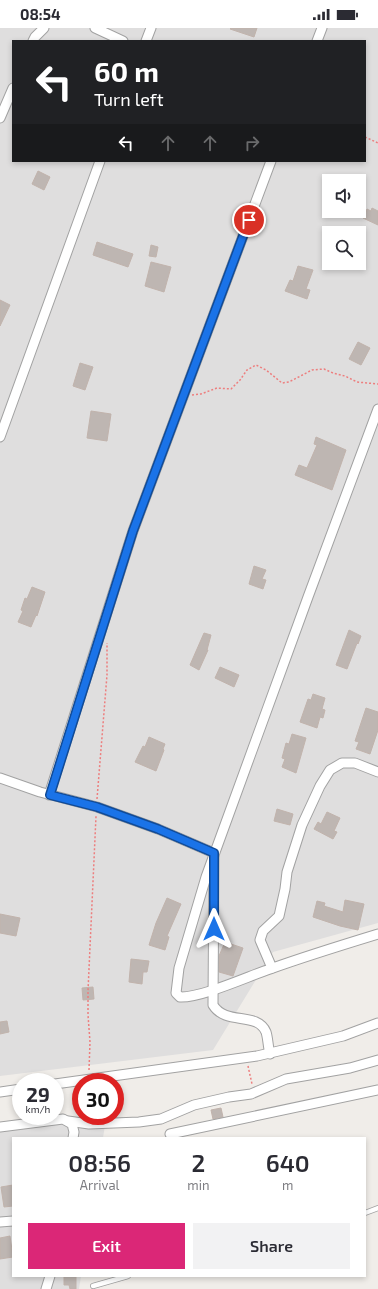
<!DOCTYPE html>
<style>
:root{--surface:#fff;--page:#f2f2f3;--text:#2b2b33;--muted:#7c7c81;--accent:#db2777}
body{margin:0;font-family:"Exo 2",sans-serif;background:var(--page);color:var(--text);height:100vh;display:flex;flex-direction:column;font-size:15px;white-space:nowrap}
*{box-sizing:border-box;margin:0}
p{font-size:13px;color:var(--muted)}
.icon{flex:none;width:22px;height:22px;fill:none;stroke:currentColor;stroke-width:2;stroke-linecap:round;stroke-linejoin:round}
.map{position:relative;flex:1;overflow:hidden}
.sheet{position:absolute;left:12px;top:1109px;width:354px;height:140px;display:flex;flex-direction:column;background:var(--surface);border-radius:0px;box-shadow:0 2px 6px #0003}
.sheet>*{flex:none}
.top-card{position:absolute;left:12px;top:12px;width:354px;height:122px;border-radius:0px;box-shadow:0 2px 6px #0003;background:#202124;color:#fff;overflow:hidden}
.tools{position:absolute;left:322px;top:146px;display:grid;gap:8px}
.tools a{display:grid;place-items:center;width:44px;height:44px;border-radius:0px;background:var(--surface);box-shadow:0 2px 6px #0003;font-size:20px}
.speed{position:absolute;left:12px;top:1045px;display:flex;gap:8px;font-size:20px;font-weight:700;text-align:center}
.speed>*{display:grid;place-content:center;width:52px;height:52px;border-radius:50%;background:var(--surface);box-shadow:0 2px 6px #0003;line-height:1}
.speed small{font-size:10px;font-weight:400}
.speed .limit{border:6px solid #d22;background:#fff;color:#111}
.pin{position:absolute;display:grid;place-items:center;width:34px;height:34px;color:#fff;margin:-17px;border:2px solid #fff;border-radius:50%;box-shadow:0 1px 4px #0007}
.me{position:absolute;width:44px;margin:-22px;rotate:0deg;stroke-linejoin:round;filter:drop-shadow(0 0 3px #0008)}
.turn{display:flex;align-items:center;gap:14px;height:84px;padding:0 16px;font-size:18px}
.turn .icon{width:52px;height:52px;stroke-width:2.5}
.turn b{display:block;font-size:28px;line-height:34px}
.lanes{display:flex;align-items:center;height:38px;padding:0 16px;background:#0003;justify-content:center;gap:20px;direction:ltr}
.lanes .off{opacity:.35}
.eta{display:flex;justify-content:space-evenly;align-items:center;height:68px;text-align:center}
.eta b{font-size:24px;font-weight:600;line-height:28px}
.primary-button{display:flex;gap:8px;margin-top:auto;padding:8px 16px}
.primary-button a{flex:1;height:46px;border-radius:0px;background:var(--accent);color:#fff;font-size:16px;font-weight:600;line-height:46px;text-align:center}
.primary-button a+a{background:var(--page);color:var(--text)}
.status{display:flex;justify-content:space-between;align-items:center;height:28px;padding:0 20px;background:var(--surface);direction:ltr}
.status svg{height:11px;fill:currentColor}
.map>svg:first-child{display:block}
</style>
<div class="status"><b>08:54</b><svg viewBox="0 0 49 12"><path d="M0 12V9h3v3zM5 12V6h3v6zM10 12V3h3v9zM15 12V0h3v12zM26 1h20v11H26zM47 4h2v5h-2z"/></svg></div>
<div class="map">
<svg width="378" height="1261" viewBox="0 0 378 1261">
<rect width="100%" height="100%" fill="#f0ede9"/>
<g fill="#dfdede" fill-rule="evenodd">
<path d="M0 0H378V895L273 924 213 1022 0 1048ZM13 13H365V133H13ZM329 153H359V183H329ZM329 205H359V235H329Z"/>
<path d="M106 1090 103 1110H13V1248H81L79 1261H0V1101Z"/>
</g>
<g fill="#beb6b2" stroke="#c1b3ac">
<path d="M231 0H257L254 9 230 1Z"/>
<path d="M38 143 50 149 44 162 32 156Z"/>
<path d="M372 180 378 183V197L363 190 367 181 371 183Z"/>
<path d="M97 214 133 226 128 239 93 227Z"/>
<path d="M151 217 158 219 156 229 149 228Z"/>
<path d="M151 234 171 239 164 264 145 258Z"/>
<path d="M298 238 313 242 306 261 310 262 307 271 285 263 290 252 293 253Z"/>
<path d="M0 272 10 277 0 298Z"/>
<path d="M358 314 370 320 361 337 349 331Z"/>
<path d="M80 335 93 339 85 362 73 358Z"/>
<path d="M91 383 111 386 107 413 87 410Z"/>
<path d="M316 409 346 422 332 462 295 447 299 437 307 440 317 417 314 416Z"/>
<path d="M254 538 266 542 262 551 266 552 263 561 249 556Z"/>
<path d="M32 559 45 564 37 588 36 587 31 599 18 594 23 583 21 582 25 570 27 571Z"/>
<path d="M349 602 361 608 358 616 357 615 347 641 336 637Z"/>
<path d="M204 605 211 607 207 622H208L199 642 190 637Z"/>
<path d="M220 639 239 647 234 659 215 650Z"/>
<path d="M313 666 325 670 322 681 325 682 323 690 320 689 317 700 300 694 308 671 311 672Z"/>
<path d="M366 680 378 684V702L370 726 356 721 359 714 355 713Z"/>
<path d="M292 706 306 710 296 745 282 739 285 731 282 730 286 715 289 716Z"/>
<path d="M149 709 165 716 163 721 164 722 156 743 135 734 143 718 145 719Z"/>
<path d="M277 781 293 786 290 797 274 793Z"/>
<path d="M327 784 340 790 334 803 337 804 333 811 314 801 318 794 321 796Z"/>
<path d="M167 870 181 876 167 908 169 909 165 922 149 917 156 895Z"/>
<path d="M345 872 364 876 358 902 340 898 313 889 317 873 325 875 324 878 343 884Z"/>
<path d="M0 886 20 890 16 908 0 905Z"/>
<path d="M225 914 243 920 233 948 219 944V928Z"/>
<path d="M131 931 149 933 147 944H143L142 956 129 954Z"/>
<path d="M93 959 94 971 83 972 82 960Z"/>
<path d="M7 993 9 1004 0 1006V994Z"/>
<path d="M221 1080 223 1089 213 1091 211 1082Z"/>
<path d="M13 1157V1178L4 1179 1 1159Z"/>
<path d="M10 1208 13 1229 0 1231V1210Z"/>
<path d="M64 1248H76V1261H70L69 1257H64Z"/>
</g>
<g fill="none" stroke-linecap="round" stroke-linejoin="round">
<defs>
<g id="lane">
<path d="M365 1185 378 1180"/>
<path d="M93 1258 128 1248"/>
</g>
<g id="street">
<path d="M95 0 123 13"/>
<path d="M33 13 35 9 44 0"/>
<path d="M146 13 151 0"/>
<path d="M317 13 322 0"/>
<path d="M0 90 13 60"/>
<path d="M378 381 308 569 206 849 179 940 176 965 180 969C201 970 249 948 270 941 306 928 342 917 378 906"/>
<path d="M0 409 100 133"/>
<path d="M0 750 40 764 97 779 158 801 214 825 213 977C226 998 257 983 266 1004 268 1010 268 1019 270 1026"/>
<path d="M49 767 133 503 271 133"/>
<path d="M272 940 260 912 263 903 279 888 285 861 287 844 302 797 320 758 330 742 342 735H355L378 744"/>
<path d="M55 1056 257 1028 343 1008 378 995"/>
<path d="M0 1064 21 1061"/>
<path d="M68 1093 89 1096 139 1094 161 1091 194 1077 229 1069 251 1066 286 1051 350 1040 378 1032"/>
<path d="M0 1099 63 1091 72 1096 74 1104 73 1110"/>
<path d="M170 1106 378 1062"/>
<path d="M0 1194 13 1193"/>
<path d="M46 1261 50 1248"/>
</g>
</defs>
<use href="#lane" stroke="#a2a2a2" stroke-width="6"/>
<use href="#street" stroke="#a2a2a2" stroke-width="11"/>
<g stroke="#ed7e7e" stroke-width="1.5" stroke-dasharray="2 2" stroke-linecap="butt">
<path d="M365 109 378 115"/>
<path d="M192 367 201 366 217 360 231 361 240 352 247 342 256 337 266 342 282 355 289 354 312 342 324 341 333 345 345 348 357 354 378 356"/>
<path d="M97 771 107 647V615"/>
<path d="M248 1038 252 1056"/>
<path d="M89 1042 90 1014 88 987V963L96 788"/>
</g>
<use href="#lane" stroke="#fff" stroke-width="4.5"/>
<use href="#street" stroke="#fff" stroke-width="9"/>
</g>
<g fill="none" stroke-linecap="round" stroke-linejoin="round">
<defs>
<path id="route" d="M214 901V825L158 801 97 779 50 767 133 503 249 192"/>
</defs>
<use href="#route" stroke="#114b97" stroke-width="10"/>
<use href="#route" stroke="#1a73e8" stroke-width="7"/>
</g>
</svg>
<div class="tools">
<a><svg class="icon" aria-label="sound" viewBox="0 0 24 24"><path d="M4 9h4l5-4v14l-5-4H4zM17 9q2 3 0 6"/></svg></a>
<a><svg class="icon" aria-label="search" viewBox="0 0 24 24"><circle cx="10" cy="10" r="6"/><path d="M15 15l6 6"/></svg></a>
</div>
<div class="speed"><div>29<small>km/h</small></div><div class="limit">30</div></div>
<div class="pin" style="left:249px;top:192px;background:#d93025"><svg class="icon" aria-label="arrive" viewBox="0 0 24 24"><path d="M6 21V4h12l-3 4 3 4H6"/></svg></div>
<svg class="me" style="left:214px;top:901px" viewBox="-20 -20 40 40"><path d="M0-17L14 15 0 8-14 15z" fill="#1a73e8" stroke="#fff" stroke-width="4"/></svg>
<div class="top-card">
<div class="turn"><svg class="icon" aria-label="left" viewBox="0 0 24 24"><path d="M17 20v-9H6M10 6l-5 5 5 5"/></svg><div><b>60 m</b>Turn left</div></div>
<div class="lanes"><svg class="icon" aria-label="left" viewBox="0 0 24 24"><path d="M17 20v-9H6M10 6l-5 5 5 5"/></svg><svg class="icon off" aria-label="ahead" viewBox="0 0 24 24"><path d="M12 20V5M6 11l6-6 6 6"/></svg><svg class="icon off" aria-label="ahead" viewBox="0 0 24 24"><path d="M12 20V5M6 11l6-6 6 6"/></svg><svg class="icon off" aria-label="right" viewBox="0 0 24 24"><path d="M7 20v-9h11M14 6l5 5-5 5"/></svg></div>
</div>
<section class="sheet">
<div class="eta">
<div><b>08:56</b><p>Arrival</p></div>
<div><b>2</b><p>min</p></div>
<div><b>640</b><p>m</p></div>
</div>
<div class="primary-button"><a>Exit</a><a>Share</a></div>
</section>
</div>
